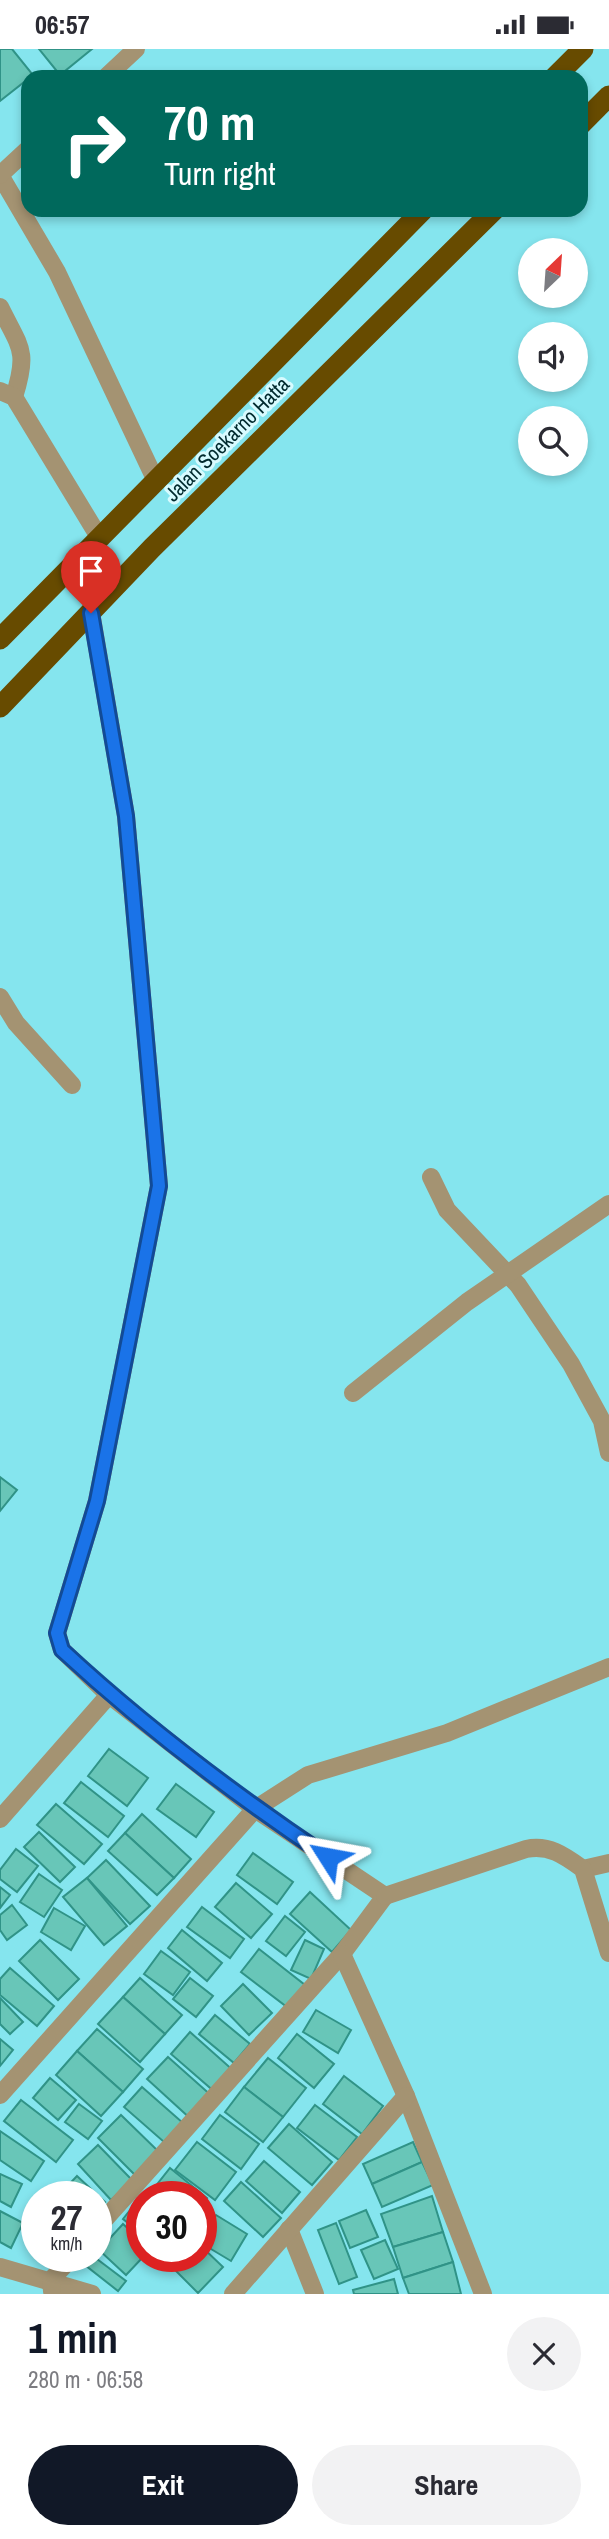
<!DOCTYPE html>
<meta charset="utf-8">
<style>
:root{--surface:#fff;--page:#f2f2f3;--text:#2b2b33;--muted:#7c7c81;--accent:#111827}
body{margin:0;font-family:"Archivo Narrow",sans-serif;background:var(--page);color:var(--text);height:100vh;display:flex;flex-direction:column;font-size:26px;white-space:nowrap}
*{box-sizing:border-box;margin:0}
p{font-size:23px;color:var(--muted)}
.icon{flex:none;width:38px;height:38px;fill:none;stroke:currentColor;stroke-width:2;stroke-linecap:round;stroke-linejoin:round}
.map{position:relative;height:2245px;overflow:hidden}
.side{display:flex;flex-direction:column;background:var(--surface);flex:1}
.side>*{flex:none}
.guide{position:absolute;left:21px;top:21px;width:567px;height:147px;border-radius:21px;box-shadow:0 4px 10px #0003;background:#00695c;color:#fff;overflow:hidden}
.needle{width:46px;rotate:25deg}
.buttons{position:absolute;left:518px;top:189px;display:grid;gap:14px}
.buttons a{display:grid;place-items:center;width:70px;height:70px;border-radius:50%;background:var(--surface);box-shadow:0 4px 10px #0003;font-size:35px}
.speed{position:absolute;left:21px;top:2132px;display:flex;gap:14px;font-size:35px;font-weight:700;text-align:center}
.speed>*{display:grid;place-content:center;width:91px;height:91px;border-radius:50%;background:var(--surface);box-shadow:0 4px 10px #0003;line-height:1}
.speed small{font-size:18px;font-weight:400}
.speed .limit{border:10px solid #d22;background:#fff;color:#111}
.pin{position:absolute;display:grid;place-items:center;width:60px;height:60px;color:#fff;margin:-72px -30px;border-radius:50% 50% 50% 0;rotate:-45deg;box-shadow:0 0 7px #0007}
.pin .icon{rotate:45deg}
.me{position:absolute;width:77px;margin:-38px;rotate:304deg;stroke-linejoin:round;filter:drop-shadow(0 0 5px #0008)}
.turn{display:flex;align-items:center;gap:24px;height:147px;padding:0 28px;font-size:32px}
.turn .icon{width:91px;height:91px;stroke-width:2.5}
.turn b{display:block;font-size:49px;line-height:60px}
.round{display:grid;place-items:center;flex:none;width:74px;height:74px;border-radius:37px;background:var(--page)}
.head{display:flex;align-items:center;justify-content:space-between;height:119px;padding:0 28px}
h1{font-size:42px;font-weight:700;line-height:52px;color:var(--accent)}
.primary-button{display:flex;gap:14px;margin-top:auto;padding:14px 28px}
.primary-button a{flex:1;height:80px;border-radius:42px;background:var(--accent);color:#fff;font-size:28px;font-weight:700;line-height:80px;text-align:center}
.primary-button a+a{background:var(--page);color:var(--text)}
.status{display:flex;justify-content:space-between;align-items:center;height:49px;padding:0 35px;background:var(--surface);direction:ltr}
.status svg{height:19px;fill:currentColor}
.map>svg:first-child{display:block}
</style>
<div class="status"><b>06:57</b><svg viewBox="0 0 49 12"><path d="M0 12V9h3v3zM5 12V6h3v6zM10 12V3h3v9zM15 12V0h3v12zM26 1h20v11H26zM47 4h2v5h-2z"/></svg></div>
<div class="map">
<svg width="609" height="2245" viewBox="0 0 609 2245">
<rect width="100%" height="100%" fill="#85e5ee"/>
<g fill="#68c6b8" stroke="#309387" stroke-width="2">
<path d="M0 0H12L33 26 0 52Z"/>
<path d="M39 0H92L60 26Z"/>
<path d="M0 1428 17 1441 0 1462Z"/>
<path d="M109 1700 148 1729 127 1757 88 1727Z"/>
<path d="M81 1733 124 1767 108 1788 64 1754Z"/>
<path d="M176 1735 214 1763 196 1788 157 1760Z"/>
<path d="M56 1755 102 1795 84 1815 37 1776Z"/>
<path d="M142 1765 191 1810 174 1829 125 1784Z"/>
<path d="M39 1783 75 1818 60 1833 24 1798Z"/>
<path d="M125 1784 174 1829 157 1846 108 1802Z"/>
<path d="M16 1800 38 1817 17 1843 0 1830V1821Z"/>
<path d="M253 1804 293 1833 277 1855 237 1826Z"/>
<path d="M106 1811 150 1857 130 1875 87 1829Z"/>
<path d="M39 1825 62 1841 44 1868 20 1853Z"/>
<path d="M87 1829 127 1877 104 1896 63 1848Z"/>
<path d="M236 1834 272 1865 251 1889 215 1858Z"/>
<path d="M0 1838 10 1846 0 1859Z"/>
<path d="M310 1843 351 1881 332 1903 290 1865Z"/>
<path d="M12 1856 27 1876 7 1891 0 1881V1866Z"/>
<path d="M202 1858 244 1890 230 1909 187 1878Z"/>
<path d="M54 1859 85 1877 71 1901 41 1883Z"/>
<path d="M285 1867 305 1883 286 1907 266 1892Z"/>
<path d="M182 1881 222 1914 207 1932 168 1899Z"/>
<path d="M40 1891 79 1930 58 1951 19 1912Z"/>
<path d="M305 1891 324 1900 311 1930 291 1921Z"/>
<path d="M259 1900 305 1936 287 1958 241 1923Z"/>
<path d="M161 1902 190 1923 173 1946 144 1925Z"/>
<path d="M10 1919 54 1957 37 1977 0 1946V1930Z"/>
<path d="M140 1929 182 1966 165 1985 123 1948Z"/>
<path d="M190 1929 213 1947 196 1968 173 1950Z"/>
<path d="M243 1935 272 1964 249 1986 221 1957Z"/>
<path d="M123 1948 165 1985 140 2013 98 1975Z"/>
<path d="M0 1949 23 1973 10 1985 0 1975Z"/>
<path d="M316 1961 351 1981 338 2004 303 1983Z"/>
<path d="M215 1966 250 1995 234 2014 199 1985Z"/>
<path d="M97 1980 143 2020 123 2043 77 2002Z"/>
<path d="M190 1983 235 2023 216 2044 171 2005Z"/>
<path d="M297 1985 334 2015 314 2039 278 2009Z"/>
<path d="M0 1990 13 2001 0 2017Z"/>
<path d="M77 2002 123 2043 101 2067 56 2026Z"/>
<path d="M168 2008 213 2048 192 2071 147 2030Z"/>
<path d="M268 2009 306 2039 283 2068 244 2038Z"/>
<path d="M344 2027 383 2057 362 2085 323 2055Z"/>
<path d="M50 2029 76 2051 58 2071 33 2049Z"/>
<path d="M142 2038 183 2074 164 2093 124 2058Z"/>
<path d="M244 2038 283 2068 263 2093 225 2063Z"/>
<path d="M21 2051 73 2091 56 2113 4 2072Z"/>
<path d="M79 2055 102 2072 88 2090 65 2073Z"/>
<path d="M315 2056 357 2088 339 2111 297 2079Z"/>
<path d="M121 2066 159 2103 136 2127 98 2089Z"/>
<path d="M220 2066 259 2095 241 2120 202 2090Z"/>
<path d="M289 2075 332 2113 312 2136 268 2099Z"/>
<path d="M0 2082 44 2112 31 2132 0 2111Z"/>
<path d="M197 2093 236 2123 215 2151 175 2121Z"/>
<path d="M413 2093 422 2113 372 2135 363 2115Z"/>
<path d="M98 2096 132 2131 111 2151 78 2115Z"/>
<path d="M264 2112 300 2143 282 2164 246 2132Z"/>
<path d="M422 2113 433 2136 382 2158 372 2135Z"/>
<path d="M170 2119 207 2149 201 2155V2147H157L151 2143Z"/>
<path d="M0 2125 22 2135 11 2158 0 2152Z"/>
<path d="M77 2127 105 2153 96 2162V2147L59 2146Z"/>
<path d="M241 2133 281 2169 263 2188 224 2152Z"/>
<path d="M142 2146 144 2147H142V2185L123 2170Z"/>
<path d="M432 2147 443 2183 393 2198 381 2165Z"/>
<path d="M366 2161 378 2188 350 2199 339 2172Z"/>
<path d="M0 2162 23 2174 11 2199 0 2193Z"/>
<path d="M216 2166 247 2185 231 2212 201 2194V2189Z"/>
<path d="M37 2170V2194L26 2187Z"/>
<path d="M336 2174 357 2228 339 2235 318 2181Z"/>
<path d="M123 2175 142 2192V2207H144L126 2226 99 2201Z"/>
<path d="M443 2183 453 2213 403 2229 393 2198Z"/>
<path d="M385 2191 398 2220 374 2230 361 2201Z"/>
<path d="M201 2197 223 2218 198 2244 163 2209 201 2207Z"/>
<path d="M93 2207 126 2232 118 2242 85 2216Z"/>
<path d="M453 2213 461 2245H409L403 2229Z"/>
<path d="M394 2230 398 2245H354L353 2241Z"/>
</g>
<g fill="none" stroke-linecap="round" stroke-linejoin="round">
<g stroke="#a49372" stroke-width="18">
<path d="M0 258C20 299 29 301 14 348"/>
<path d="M0 342 14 348 99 488"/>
</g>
<g stroke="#a49372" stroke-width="18">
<path d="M106 28 136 0"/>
<path d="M0 126 57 223 155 430"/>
<path d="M0 126 28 100"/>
<path d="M91 563 126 767 159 1137 97 1452 57 1584 62 1601 109 1646 255 1760 385 1847 342 1905 96 2180"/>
<path d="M0 948 16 974 72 1036"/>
<path d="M431 1128 447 1161 518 1236 571 1315 602 1372 609 1404"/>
<path d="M353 1344 467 1253 609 1155"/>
<path d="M0 1770 109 1646"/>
<path d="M583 1820 609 1814"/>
<path d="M385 1847 526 1800C549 1795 565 1807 583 1820L609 1904"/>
<path d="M342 1905 406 2047 483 2245"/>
<path d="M0 2046 255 1760 308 1726 447 1684 609 1618"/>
<path d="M289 2180 315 2245"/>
<path d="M0 2218 92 2245"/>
<path d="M52 2242 51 2231 73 2207"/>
<path d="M233 2245 406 2047"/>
</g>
<g stroke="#674b00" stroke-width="21">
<path d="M555 28 583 0"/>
<path d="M581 75 609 47"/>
<path d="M0 590 423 161"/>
<path d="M0 658 152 499 494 161"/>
</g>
</g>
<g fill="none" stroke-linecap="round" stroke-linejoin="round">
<defs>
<path id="route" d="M91 564 126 767 159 1137 97 1452 57 1584 62 1601C145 1678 234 1745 328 1808"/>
</defs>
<use href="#route" stroke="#114b97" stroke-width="18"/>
<use href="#route" stroke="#1a73e8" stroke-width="12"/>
</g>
<g text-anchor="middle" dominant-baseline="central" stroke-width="6" stroke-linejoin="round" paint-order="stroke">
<g font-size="21" fill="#002a2e" stroke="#d8fbff">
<text transform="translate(227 390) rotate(-45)">Jalan Soekarno Hatta</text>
</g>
</g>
</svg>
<div class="buttons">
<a><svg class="needle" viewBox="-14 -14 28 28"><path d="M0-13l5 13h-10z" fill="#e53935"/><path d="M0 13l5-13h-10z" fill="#7c7c81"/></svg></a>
<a><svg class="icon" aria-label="sound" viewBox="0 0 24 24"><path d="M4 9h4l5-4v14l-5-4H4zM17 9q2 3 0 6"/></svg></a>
<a><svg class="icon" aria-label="search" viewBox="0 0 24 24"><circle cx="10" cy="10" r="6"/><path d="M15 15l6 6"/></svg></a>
</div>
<div class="speed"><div>27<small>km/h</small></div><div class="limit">30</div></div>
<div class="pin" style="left:91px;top:564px;background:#d93025"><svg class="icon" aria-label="arrive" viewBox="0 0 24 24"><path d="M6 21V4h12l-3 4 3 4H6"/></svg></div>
<svg class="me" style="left:328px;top:1808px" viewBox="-20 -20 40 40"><path d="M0-17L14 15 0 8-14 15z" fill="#1a73e8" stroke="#fff" stroke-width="4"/></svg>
<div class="guide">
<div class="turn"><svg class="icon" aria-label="right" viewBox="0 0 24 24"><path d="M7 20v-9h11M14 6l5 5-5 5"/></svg><div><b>70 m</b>Turn right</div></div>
</div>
</div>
<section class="side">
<div class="head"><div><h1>1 min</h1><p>280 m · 06:58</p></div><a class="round"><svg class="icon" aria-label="close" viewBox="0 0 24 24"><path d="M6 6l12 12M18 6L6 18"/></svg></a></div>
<div class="primary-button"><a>Exit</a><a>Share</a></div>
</section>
